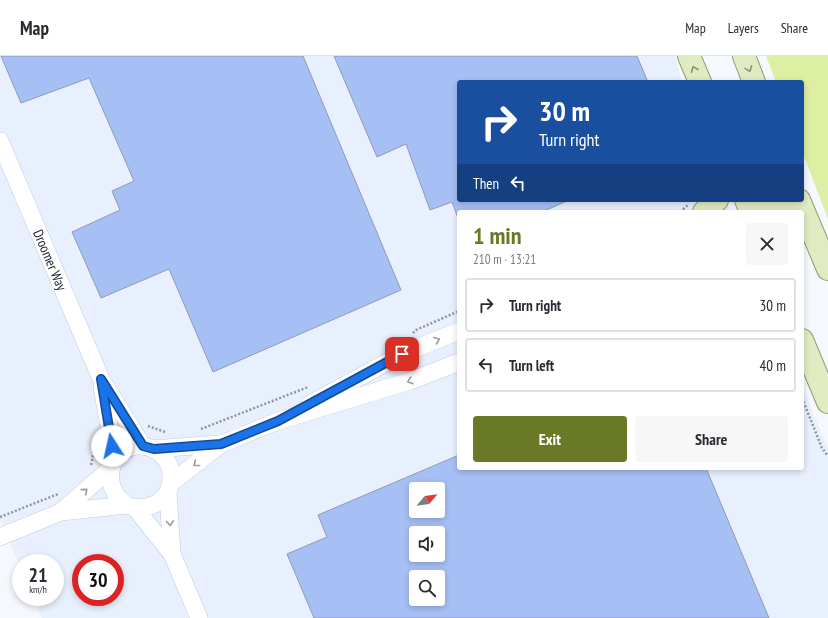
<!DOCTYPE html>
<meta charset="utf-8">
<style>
:root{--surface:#fff;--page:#f7f7f7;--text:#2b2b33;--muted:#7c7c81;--line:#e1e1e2;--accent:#697926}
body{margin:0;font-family:"PT Sans Narrow",sans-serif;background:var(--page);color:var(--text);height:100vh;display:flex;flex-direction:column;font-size:15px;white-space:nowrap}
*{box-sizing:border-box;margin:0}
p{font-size:13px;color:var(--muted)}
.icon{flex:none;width:22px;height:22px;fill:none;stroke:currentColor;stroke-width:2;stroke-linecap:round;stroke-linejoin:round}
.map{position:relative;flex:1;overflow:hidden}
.side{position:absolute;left:457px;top:154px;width:347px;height:260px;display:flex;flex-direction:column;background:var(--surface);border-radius:4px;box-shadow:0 2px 6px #0003}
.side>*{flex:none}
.guide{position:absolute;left:457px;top:24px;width:347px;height:122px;border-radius:4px;box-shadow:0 2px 6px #0003;background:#1a4fa0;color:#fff;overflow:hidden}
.needle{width:26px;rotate:61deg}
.fabs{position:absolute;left:409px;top:426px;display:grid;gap:8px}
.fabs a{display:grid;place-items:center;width:36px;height:36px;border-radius:4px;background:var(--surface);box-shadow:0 2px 6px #0003;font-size:20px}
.speed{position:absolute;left:12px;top:498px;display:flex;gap:8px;font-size:20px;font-weight:700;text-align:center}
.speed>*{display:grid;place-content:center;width:52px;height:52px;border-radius:50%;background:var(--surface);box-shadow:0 2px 6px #0003;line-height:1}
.speed small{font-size:10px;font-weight:400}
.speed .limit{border:6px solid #d22;background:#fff;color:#111}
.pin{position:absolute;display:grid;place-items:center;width:34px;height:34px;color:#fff;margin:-17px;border-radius:8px;box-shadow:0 2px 6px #0006}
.me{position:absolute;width:44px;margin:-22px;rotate:350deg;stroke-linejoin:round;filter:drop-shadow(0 0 3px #0008)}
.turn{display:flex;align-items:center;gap:14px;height:84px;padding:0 16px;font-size:18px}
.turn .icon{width:52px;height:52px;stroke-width:2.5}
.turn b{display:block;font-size:28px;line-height:34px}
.then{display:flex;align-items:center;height:38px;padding:0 16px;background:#0003;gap:8px;font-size:15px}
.round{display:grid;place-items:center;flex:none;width:42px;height:42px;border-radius:4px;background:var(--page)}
.headline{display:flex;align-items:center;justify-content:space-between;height:68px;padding:0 16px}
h1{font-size:24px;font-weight:600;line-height:30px;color:var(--accent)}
.cta{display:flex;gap:8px;margin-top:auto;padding:8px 16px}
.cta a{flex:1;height:46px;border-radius:4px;background:var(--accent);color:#fff;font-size:16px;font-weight:600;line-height:46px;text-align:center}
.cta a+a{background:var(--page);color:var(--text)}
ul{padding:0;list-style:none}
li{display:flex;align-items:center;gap:12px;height:54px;margin:0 8px 6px;padding:0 8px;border:2px solid var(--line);border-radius:4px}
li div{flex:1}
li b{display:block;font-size:15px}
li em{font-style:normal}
header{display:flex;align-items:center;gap:24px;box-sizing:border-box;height:56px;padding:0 20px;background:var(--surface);border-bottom:1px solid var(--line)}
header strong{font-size:19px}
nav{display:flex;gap:22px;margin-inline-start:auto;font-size:14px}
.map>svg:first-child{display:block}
</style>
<header>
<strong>Map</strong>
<nav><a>Map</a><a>Layers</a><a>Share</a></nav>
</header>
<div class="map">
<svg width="828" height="562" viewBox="0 0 828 562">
<rect width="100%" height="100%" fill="#f5f8fd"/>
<path fill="#e9f0fd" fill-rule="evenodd" d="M0 0H675L682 26H459V144H726L731 156H459V412H802V330L828 393V562H42L33 541H55V507H21V513L0 463ZM416 433H438V455H416ZM416 477H438V499H416ZM81 507H115V541H81ZM416 521H438V543H416Z"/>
<path fill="#dcefa2" d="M766 0H828V163L802 95V26H776Z"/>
<g fill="#a6bff4" stroke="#909bb3" fill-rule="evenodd">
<path d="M1 0H303L401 234 213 316 169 213 101 242 72 176 120 154 112 135 134 125 89 22 21 47Z"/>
<path d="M334 0H637L648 26H459V144H569L542 156H459V165L452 146 430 154 406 88 377 101Z"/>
<path d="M459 399V412H706L769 562H314L287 498 327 481 318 459ZM416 433H438V455H416ZM416 477H438V499H416ZM416 521H438V543H416Z"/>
</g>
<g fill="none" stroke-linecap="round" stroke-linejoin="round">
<defs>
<g id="minor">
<path d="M0 85 101 323 143 390"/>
<path d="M102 331 115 404"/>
<path d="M310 348 402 298 459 275"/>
<path d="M153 393 221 388"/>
<path d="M171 427 221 388 278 365 410 325 459 306"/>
<path d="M168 436 172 498"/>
<path d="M135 452 172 498 199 562"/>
<path d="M61 456 110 413"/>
<path d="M0 481 61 456 126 449C148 457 173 445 171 418 171 411 166 402 160 397 125 372 89 420 126 449"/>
</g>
<g id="major">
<path d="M689 0 700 26"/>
<path d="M744 0 754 26"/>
<path d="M746 144 751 156"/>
<path d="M799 144 828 213"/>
<path d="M704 156 717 144"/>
<path d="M761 156 792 144"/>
<path d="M802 284 828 346"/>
</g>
</defs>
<use href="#minor" stroke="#c0cce6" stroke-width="18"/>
<use href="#major" stroke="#8f9c72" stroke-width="24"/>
<g stroke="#90949b" stroke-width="2.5" stroke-dasharray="2 2" stroke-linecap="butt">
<path d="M680 156 689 148"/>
<path d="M413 277 416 274 459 255"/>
<path d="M802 342 822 392 828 400"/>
<path d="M148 370 165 376"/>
<path d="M201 373 308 331"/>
<path d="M91 409 96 386"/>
<path d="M0 461 58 438"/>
</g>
<use href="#minor" stroke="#fff" stroke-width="17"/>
<use href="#major" stroke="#e0ebc1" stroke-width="22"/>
</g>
<defs><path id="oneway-chevron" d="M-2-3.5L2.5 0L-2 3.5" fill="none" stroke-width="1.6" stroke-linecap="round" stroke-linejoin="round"/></defs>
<g stroke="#89917e">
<use href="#oneway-chevron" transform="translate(694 13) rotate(-112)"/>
<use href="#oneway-chevron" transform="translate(749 13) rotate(69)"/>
</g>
<g stroke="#9a9ca0">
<use href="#oneway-chevron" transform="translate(437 284) rotate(-22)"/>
<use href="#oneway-chevron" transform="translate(410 325) rotate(161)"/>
<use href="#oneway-chevron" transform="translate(196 408) rotate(142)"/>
<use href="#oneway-chevron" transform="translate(85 435) rotate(-41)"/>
<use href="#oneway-chevron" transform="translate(170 467) rotate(86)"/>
</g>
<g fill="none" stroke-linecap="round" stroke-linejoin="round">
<defs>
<path id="route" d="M112 390 101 323 143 390 154 393 221 388 278 365 402 298"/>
</defs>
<use href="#route" stroke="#114b97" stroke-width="10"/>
<use href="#route" stroke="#1a73e8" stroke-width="7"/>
</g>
<g text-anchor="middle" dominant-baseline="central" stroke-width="3" stroke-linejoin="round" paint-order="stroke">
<g font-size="14" fill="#1f232d" stroke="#fff">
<text transform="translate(50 204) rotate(67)">Droomer Way</text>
</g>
</g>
</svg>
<div class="fabs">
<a><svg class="needle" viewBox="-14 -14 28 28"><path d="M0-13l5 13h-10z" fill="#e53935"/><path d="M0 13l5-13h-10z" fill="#7c7c81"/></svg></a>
<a><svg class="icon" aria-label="sound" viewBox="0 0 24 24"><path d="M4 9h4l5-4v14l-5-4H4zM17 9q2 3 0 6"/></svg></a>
<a><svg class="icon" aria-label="search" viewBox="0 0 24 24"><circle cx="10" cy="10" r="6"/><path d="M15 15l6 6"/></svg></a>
</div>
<div class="speed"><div>21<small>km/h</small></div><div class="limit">30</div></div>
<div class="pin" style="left:402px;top:298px;background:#d93025"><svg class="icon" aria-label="arrive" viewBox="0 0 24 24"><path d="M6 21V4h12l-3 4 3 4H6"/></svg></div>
<svg class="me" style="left:112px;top:390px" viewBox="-20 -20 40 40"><circle r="19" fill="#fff"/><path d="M0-13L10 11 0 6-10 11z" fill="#1a73e8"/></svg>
<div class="guide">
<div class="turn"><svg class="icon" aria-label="right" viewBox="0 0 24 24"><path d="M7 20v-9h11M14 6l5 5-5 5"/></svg><div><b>30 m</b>Turn right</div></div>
<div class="then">Then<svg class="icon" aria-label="left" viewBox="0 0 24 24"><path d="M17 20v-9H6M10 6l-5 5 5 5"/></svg></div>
</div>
<section class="side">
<div class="headline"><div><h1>1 min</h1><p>210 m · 13:21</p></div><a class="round"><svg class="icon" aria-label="close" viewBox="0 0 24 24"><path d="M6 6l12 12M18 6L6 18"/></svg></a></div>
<ul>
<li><svg class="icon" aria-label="right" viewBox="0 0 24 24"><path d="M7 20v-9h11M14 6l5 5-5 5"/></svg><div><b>Turn right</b></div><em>30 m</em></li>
<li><svg class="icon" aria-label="left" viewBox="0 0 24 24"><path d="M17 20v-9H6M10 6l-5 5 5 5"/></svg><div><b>Turn left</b></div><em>40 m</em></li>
</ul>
<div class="cta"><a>Exit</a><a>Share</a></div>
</section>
</div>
